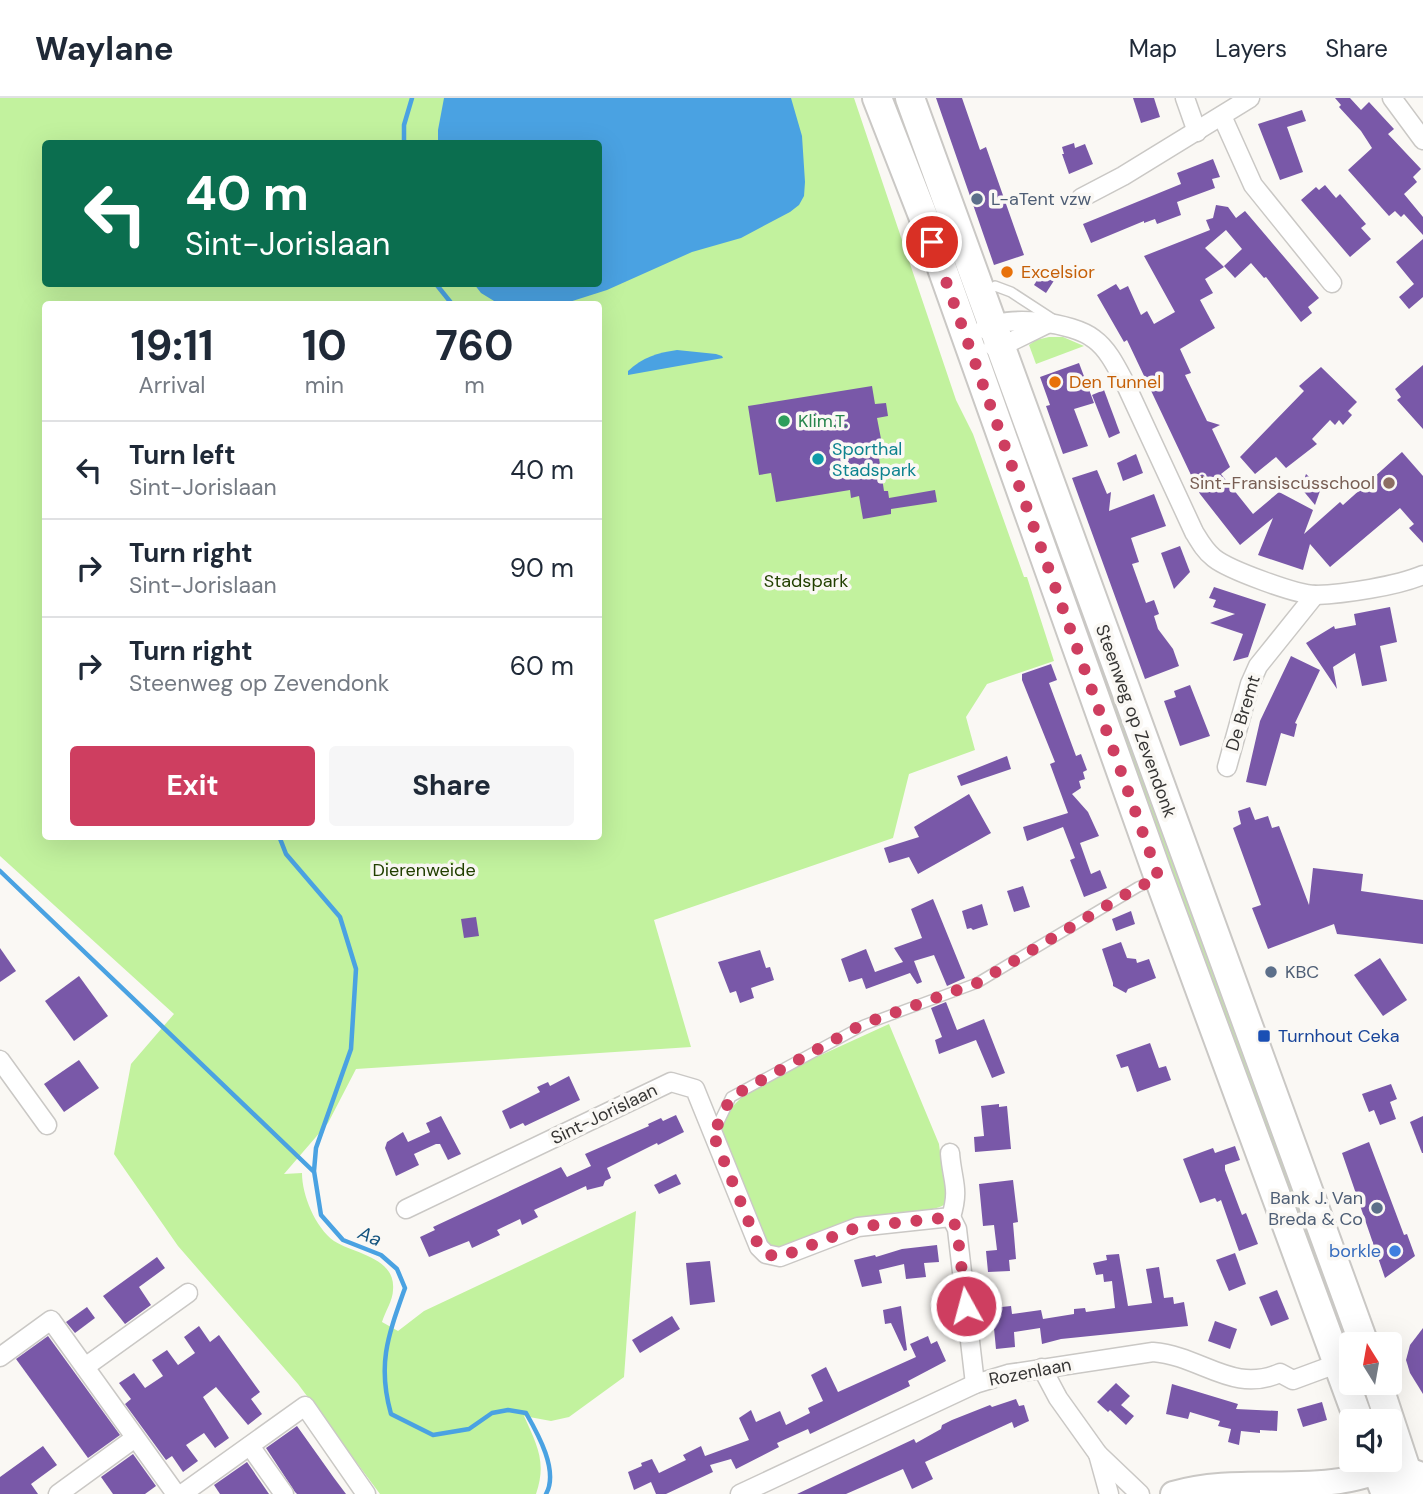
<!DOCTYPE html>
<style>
:root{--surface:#fff;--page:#f6f6f7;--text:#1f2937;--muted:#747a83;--line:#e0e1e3;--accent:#ce3e60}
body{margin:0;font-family:"DM Sans",sans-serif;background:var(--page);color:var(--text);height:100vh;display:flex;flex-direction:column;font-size:26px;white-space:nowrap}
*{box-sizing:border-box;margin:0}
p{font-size:23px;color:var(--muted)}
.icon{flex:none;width:38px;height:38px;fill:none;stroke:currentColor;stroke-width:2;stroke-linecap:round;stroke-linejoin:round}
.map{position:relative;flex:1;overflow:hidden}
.panel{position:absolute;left:42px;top:203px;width:560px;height:539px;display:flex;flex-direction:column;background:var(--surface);border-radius:7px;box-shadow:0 7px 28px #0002}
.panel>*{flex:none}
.top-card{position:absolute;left:42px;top:42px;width:560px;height:147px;border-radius:7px;box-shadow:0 7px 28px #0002;background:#0b6e4f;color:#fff;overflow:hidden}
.needle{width:46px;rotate:349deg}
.controls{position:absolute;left:1339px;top:1234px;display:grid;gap:14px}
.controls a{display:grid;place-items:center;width:63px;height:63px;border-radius:7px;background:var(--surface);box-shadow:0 7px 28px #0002;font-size:35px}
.pin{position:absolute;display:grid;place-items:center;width:60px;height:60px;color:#fff;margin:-30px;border:4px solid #fff;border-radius:50%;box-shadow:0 2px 7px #0007}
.me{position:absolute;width:77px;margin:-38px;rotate:353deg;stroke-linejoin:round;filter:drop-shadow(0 0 5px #0008)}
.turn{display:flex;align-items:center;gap:24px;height:147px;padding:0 28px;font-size:32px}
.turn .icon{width:91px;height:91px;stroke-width:2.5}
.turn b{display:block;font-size:49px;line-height:60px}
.eta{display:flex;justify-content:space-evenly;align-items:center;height:119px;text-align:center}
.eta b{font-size:42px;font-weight:700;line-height:49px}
.button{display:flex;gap:14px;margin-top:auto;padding:14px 28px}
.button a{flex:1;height:80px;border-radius:7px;background:var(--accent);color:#fff;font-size:28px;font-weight:700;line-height:80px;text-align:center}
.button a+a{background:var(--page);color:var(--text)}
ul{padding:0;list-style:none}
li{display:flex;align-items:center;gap:21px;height:98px;padding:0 28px;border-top:2px solid var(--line)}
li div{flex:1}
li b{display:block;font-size:26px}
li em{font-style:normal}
header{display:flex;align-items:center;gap:42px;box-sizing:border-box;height:98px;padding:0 35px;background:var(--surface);border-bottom:2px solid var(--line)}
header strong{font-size:33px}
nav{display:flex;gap:38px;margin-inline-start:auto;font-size:24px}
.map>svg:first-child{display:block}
</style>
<header>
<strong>Waylane</strong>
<nav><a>Map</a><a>Layers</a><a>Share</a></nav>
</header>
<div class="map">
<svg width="1423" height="1396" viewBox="0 0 1423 1396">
<rect width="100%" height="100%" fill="#faf8f4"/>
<g fill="#c2f29e" fill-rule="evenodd">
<path d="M0 0H854L956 302 973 336 1024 479H1027L1054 563 987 586 966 619 975 652 909 676 893 740 654 822 691 949 356 971 328 1025 284 1076 302 1075C302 1097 315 1129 334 1143 354 1156 396 1159 393 1192 393 1202 385 1214 382 1224L398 1233 424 1213 636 1113 624 1279 569 1319 551 1323 524 1318C537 1347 547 1364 536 1396H380L298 1286 178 1148 114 1056 131 966 174 916 0 758ZM46 46H598V186H46ZM46 206H598V738H46Z"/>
<path d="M1049 239H1063L1084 248 1036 266 1029 247 1036 242Z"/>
<path d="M993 265 1351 1246V1258L1332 1207 1318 1188 990 266Z"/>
<path d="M889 926 939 1046 943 1078 947 1086 950 1102C937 1116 911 1112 892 1115 853 1122 818 1135 781 1149L773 1148 766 1144 720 1030 731 1010 753 988Z"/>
</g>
<g fill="#4aa2e2">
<path d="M444 0H791L802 38 805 84 804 98 799 107 790 114 741 140 692 154 607 192 563 206H499L481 195 474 186H598V46L438 45V32Z"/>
<path d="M677 252 716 256 722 258 723 260 628 277V273C643 259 657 255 677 252Z"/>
</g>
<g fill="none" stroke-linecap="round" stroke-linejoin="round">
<g stroke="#4aa2e2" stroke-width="4.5">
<path d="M404 46V27L412 0"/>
<path d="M436 186 452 206"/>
<path d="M279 738 286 756 340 819 356 871 351 951 316 1050 314 1073 321 1117 343 1142 381 1157 397 1171 405 1190C388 1238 377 1266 391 1316L433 1337 469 1331 492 1315 508 1312 526 1315C538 1336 559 1373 546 1396"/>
<path d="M0 773 313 1073"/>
</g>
</g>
<g fill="#7958a8">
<path d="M936 0H962L980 52 986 49 1024 157 994 167Z"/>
<path d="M1133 0H1154L1160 19 1141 25Z"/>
<path d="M1335 0H1350L1361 12 1369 4 1394 31 1388 36 1421 71 1413 79 1417 84 1404 96 1423 119V137L1404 116 1401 119 1395 113 1389 118 1348 72 1372 50 1361 33 1339 9 1341 7Z"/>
<path d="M1302 12 1306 23 1287 29 1303 74 1280 82 1258 26Z"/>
<path d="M1074 45 1075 50 1085 46 1093 66 1069 76 1062 56H1064L1062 49Z"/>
<path d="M1213 61 1220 79 1212 81 1215 90 1177 104 1181 117 1157 126 1155 121 1144 125V123L1091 145 1083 126 1181 86 1177 75Z"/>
<path d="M1325 87 1336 100 1340 96 1366 126 1361 130 1371 141 1350 159 1301 102 1316 89 1319 92Z"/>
<path d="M1216 107 1228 109 1236 120 1245 113 1319 200 1308 209 1312 215 1301 224 1266 179 1264 180 1251 165 1235 180 1224 168 1242 151 1226 132 1205 150 1224 169 1205 181 1213 195 1200 202 1215 230 1180 251 1191 275 1185 277 1207 323 1220 327 1212 331 1230 369 1221 376 1253 416 1279 394 1313 412 1304 436 1340 404 1343 407 1402 354 1423 378V445L1409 430 1414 426 1400 410 1330 469 1310 446 1303 472 1258 457 1273 420 1240 447 1200 396 1127 242 1124 244 1097 197 1116 186 1120 192 1128 188 1141 217 1147 213 1154 226 1175 214 1144 158 1210 132 1206 122 1213 120Z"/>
<path d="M1423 141V199L1409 211 1399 199 1414 186 1396 164Z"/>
<path d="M1043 173 1055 181 1046 195 1034 187Z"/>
<path d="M1079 265 1094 305 1074 311 1088 348 1063 356 1046 308 1050 307 1040 279Z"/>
<path d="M1423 267V331L1397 302 1401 299 1395 291Z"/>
<path d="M1321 269 1357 304 1348 313 1352 317 1343 327 1339 322 1335 327 1330 322 1312 341 1317 346 1286 370 1276 359 1255 376 1240 359 1304 293 1299 288Z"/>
<path d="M872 288 875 306 886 305 888 318 877 320 882 346 877 347 884 393H888L889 400 935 392 937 404 891 411V416L863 421 859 398 851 400 850 392 776 404 771 375 759 377 748 308Z"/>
<path d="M1104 292 1120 335 1109 340 1092 297Z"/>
<path d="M1136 356 1143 375 1123 383 1117 365Z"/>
<path d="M1097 372 1107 396 1111 394 1109 413 1154 396 1166 428 1131 440 1139 464 1132 466 1146 505 1154 502 1159 516 1154 518 1158 531 1173 551 1179 568 1145 581 1072 380Z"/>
<path d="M1306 376 1321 390 1315 407 1301 390Z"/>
<path d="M1180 448 1190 474 1174 491 1161 455Z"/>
<path d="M1214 489 1266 506 1248 559 1233 563 1243 536 1210 525 1235 516 1213 509 1216 502 1209 500Z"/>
<path d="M1390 509 1397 544 1380 548 1387 583 1362 588 1355 555 1333 569 1337 591 1306 545 1334 528 1335 531 1356 527 1354 516Z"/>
<path d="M1291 558 1320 572 1295 625 1297 626 1294 639 1281 635 1266 688 1246 684 1260 623Z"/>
<path d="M1051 566 1057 582 1049 585 1076 658 1081 656 1087 672 1083 674 1085 681 1079 683 1081 690 1072 696 1088 714 1099 738 1080 745 1091 776 1100 772 1107 790 1084 799 1070 762 1075 760 1063 729 1027 743 1023 729 1068 715 1050 666 1055 664 1022 582V576Z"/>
<path d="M1190 587 1210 638 1180 648 1164 603 1176 599 1174 593Z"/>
<path d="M1007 658 1011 671 961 688 957 678Z"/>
<path d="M969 696 991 735 918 776 909 759 889 765 884 750 919 739 914 729Z"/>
<path d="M1250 709 1255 722 1268 718 1272 730 1279 728 1309 807 1313 770 1363 776 1361 793 1423 802V846L1337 836 1334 826 1268 851 1252 810 1261 807 1233 730 1241 726 1238 713Z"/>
<path d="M1023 788 1030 809 1014 814 1007 793Z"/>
<path d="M933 801 965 880 947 888 934 857 914 863 922 884 917 886 910 875 866 891 862 880 849 884 841 861 866 851 875 874 903 864 894 850 922 840 911 811Z"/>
<path d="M982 806 988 827 973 832 971 830 967 831 962 813Z"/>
<path d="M1131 813 1135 826 1116 833 1112 821Z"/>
<path d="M476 819 479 838 464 840 461 821Z"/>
<path d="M1121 844 1127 860 1136 861 1137 865 1149 861 1156 880 1128 891 1126 895 1113 888V885L1102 851Z"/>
<path d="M0 850 16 873 0 884Z"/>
<path d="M760 852 766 870 770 869 774 882 751 890 754 900 740 905 736 893 730 895 718 864Z"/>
<path d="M1380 860 1407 902 1383 918 1354 877Z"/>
<path d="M79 878 108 918 74 943 45 903Z"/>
<path d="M946 904 957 932 984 921 1005 975 992 980 976 942 939 956 935 942 942 939 931 910Z"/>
<path d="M1150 945 1159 970 1166 968 1171 982 1137 994 1128 968 1121 970 1116 957Z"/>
<path d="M79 962 99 990 64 1014 44 986Z"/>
<path d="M569 978 580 1002 525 1028 523 1025 510 1031 502 1013 540 994 537 989 548 984 550 988Z"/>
<path d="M1391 986 1397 1001 1390 1004 1396 1021 1380 1027 1374 1012 1369 1014 1362 996Z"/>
<path d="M999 1006V1009L1007 1008 1011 1051 975 1054 974 1039 984 1038 981 1008Z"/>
<path d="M676 1017 684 1034 658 1047 657 1045 607 1070 611 1080 605 1083 603 1088 587 1092 586 1088 534 1112 538 1119 522 1127 520 1121 497 1132 500 1137 472 1150 469 1143 429 1159 420 1139 435 1132 433 1129 561 1069 567 1079 591 1068 585 1056 649 1028 648 1026 661 1020 663 1023Z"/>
<path d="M441 1018 461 1056 448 1062 440 1046H436L414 1056 419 1067 396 1078 385 1050 387 1044 403 1034 408 1044 430 1034 426 1025Z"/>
<path d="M1423 1018V1055H1422L1410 1024Z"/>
<path d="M1369 1044 1404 1137 1407 1136 1415 1158 1385 1180 1342 1055Z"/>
<path d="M1235 1048 1240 1062 1225 1067V1072L1242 1117 1246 1115 1258 1146 1239 1153 1221 1102 1217 1104 1215 1100 1200 1105 1183 1061 1213 1050 1215 1055Z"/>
<path d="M676 1076 681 1086 659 1096 654 1087Z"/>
<path d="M1013 1082 1018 1124 1013 1125 1016 1161 1009 1162 1010 1173 988 1174 986 1153 997 1152 994 1127 983 1128 979 1086Z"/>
<path d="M937 1147 939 1164 924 1165 926 1179 906 1181 904 1166 879 1172 882 1185 862 1189 854 1162 875 1157 876 1159 902 1151Z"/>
<path d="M1235 1155 1246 1186 1229 1193 1216 1162Z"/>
<path d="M1119 1156 1128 1208 1152 1205 1146 1171 1159 1169 1164 1200 1173 1199 1174 1206 1184 1204 1188 1228 1061 1241 1042 1246 1040 1230 1014 1234 1015 1249 996 1251 992 1210 1011 1208 1012 1216 1041 1212 1043 1221 1074 1216V1211L1085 1210 1086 1214 1115 1210 1112 1183 1104 1184 1103 1176 1096 1177 1093 1165 1107 1162 1106 1157Z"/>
<path d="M157 1159 165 1170 139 1189 151 1207 125 1226 103 1198Z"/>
<path d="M710 1163 715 1204 690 1207 686 1165Z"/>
<path d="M1277 1192 1289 1221 1271 1228 1259 1199Z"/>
<path d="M901 1208 907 1252 904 1253 891 1225 885 1226 883 1212Z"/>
<path d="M87 1209 95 1220 75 1235 66 1224Z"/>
<path d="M672 1218 680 1231 640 1255 632 1242Z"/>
<path d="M1215 1223 1237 1231 1230 1251 1208 1243Z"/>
<path d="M199 1228 210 1244 219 1237 260 1294 251 1301 262 1316 248 1327 216 1289 203 1299 229 1340 215 1350 204 1335 186 1347 198 1363 183 1374 172 1358 166 1362 125 1306 131 1301 119 1285 134 1275 145 1290 163 1278 152 1262 167 1252 178 1267 195 1255 184 1239Z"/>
<path d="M1423 1230V1296L1410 1275 1406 1262 1410 1247Z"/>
<path d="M48 1238 120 1337 88 1360 16 1261Z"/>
<path d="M928 1238 931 1246 937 1243 946 1263 908 1283 910 1288 810 1336 808 1331 777 1345 779 1349 736 1371 731 1361 710 1367 713 1374 666 1396H656L651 1384 634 1392 628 1374 642 1368 641 1365 652 1361 659 1375 686 1362 683 1357 701 1348 705 1358 749 1342 739 1320 751 1312 756 1324 780 1313 786 1327 810 1315 808 1310 823 1303 811 1277 826 1269 838 1294 916 1259 910 1246Z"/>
<path d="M1116 1285 1130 1298 1121 1307 1134 1318 1126 1327 1110 1312 1108 1314 1097 1304Z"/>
<path d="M1172 1286 1238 1306 1236 1311 1278 1313 1277 1333 1260 1332V1335L1241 1333 1239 1347 1228 1344 1231 1331 1218 1328 1220 1323 1190 1314 1188 1321 1166 1316Z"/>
<path d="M1016 1301 1019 1308 1024 1307 1029 1323 1014 1330 1012 1324 925 1364 933 1381 912 1391 903 1371 846 1396H797L914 1341 916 1345 941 1331 942 1327 952 1322 990 1307 992 1309Z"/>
<path d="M1322 1304 1327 1322 1303 1329 1297 1311Z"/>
<path d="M297 1328 334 1380 346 1396H297L295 1394 266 1350Z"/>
<path d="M43 1348 57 1367 31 1386 38 1396H0V1379Z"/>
<path d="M133 1356 156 1388 145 1396H113L101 1379Z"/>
<path d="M247 1364 269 1396H220L214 1387Z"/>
</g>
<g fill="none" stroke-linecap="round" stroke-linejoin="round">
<defs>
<g id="lane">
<path d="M995 188 1011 194 1054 222"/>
<path d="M711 1031 717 1028 731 999 864 927 977 885 1138 789 1155 782"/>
</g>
<g id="street">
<path d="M1185 0 1197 34"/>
<path d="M1392 0 1423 42"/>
<path d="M1222 18 1253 87 1332 185"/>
<path d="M1081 100 1123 78 1250 0"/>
<path d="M984 231C1007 216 1073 224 1094 241 1108 251 1117 270 1125 285L1194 434C1200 444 1205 453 1214 460 1229 472 1297 497 1316 497 1345 496 1397 488 1423 477"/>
<path d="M993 248 1000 249 1047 226"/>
<path d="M1227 669 1250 586 1258 568 1315 497"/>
<path d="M0 962 47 1027"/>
<path d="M950 1055C952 1083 960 1090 951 1119"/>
<path d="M406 1111 671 984 695 991 759 1149 766 1156 780 1159 858 1129 951 1119 957 1131 975 1286"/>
<path d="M0 1259 51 1222 176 1396"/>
<path d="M85 1269 188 1195"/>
<path d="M1042 1270 1058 1300 1098 1356 1140 1396"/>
<path d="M250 1348 284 1396"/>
<path d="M1098 1356 1109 1396"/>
<path d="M58 1396 135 1340"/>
<path d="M182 1396 305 1308 366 1396"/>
<path d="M740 1396 975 1286 1008 1276 1153 1254C1202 1258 1232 1296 1280 1275L1293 1282 1339 1265"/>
</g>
<path id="secondary" d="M1173 1396C1228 1380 1284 1391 1339 1383 1361 1380 1380 1371 1403 1372 1410 1372 1417 1375 1423 1378"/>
<g id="primary">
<path d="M877 0 927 128 1159 780 1359 1323"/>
<path d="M910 0 1364 1246"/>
<path d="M1377 1284 1414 1396"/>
<path d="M1373 1362 1386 1396"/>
</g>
</defs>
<use href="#lane" stroke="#cac8c5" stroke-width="12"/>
<use href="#street" stroke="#cac8c5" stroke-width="21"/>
<use href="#secondary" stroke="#cac8c5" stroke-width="28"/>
<use href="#primary" stroke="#cac8c5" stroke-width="32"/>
<use href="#lane" stroke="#fff" stroke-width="9"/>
<use href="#street" stroke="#fff" stroke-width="18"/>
<use href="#secondary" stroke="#fff" stroke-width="24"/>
<use href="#primary" stroke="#fff" stroke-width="28"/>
</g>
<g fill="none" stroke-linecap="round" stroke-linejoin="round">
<path stroke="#ce3e60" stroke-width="12" stroke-dasharray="0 21.6" d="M932 144 1159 780 1138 789 977 885 863 926 731 999 717 1028 711 1031 759 1149 766 1156 780 1159 858 1129 951 1119 957 1131 966 1208"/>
</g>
<g fill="#5c6f8a" stroke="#faf8f4" stroke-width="2.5">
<circle cx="977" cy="101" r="7"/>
<circle cx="1271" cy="874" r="7"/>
<circle cx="1377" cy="1110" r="7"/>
</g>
<g fill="#e8710a" stroke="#faf8f4" stroke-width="2.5">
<circle cx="1007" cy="174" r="7"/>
<circle cx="1055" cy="284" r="7"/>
</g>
<circle fill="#2e9e5b" stroke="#faf8f4" stroke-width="2.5" cx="784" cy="323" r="7"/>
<circle fill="#0f9aa8" stroke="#faf8f4" stroke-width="2.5" cx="818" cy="361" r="7"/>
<circle fill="#8d6e63" stroke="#faf8f4" stroke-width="2.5" cx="1389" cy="385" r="7"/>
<rect fill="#1a4fb4" stroke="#faf8f4" stroke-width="2.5" x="1257" y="931" width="14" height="14" rx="3.5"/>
<circle fill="#3f7fe0" stroke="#faf8f4" stroke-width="2.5" cx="1395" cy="1153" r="7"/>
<g text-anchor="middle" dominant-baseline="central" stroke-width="7" stroke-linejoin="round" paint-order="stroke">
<g font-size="18" fill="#4e5e75" stroke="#faf8f4" text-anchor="start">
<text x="991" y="101">L-aTent vzw</text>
<text x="1285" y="874">KBC</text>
<text x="1363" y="1100" text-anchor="end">Bank J. Van<tspan x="1363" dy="21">Breda &amp; Co</tspan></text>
</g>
<g font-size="18" fill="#c56008" stroke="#faf8f4" text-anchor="start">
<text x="1021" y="174">Excelsior</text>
<text x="1069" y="284">Den Tunnel</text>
</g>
<g font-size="18" fill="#27864d" stroke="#faf8f4" text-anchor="start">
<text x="798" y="323">Klim.T.</text>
</g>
<g font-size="18" fill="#0d838f" stroke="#faf8f4" text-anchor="start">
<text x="832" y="351">Sporthal<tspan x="832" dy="21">Stadspark</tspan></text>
</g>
<g font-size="18" fill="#785e54" stroke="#faf8f4" text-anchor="end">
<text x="1375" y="385">Sint-Fransiscusschool</text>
</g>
<g font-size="18" fill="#224000" stroke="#faf8f4">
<text x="806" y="483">Stadspark</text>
<text x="424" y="772">Dierenweide</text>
</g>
<g font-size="18" fill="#363534" stroke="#faf8f4">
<text transform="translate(1243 615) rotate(-73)">De Bremt</text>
<text transform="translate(1136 623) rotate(70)">Steenweg op Zevendonk</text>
<text transform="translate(604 1016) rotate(-26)">Sint-Jorislaan</text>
<text transform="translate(1030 1274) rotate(-11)">Rozenlaan</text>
</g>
<g font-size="18" fill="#164399" stroke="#faf8f4" text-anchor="start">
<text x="1278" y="938">Turnhout Ceka</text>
</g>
<g font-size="18" fill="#366cbe" stroke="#faf8f4" text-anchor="end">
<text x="1381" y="1153">borkle</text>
</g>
<g font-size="19" font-style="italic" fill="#14547f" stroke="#faf8f4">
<text transform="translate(370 1138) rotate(23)">Aa</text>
</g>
</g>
</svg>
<div class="controls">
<a><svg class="needle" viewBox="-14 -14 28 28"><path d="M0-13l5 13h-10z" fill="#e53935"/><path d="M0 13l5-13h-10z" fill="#747a83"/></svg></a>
<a><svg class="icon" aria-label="sound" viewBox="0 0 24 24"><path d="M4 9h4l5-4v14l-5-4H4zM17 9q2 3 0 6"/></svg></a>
</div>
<div class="pin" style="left:932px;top:144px;background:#d93025"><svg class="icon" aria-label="arrive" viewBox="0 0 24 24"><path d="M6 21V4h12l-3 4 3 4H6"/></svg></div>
<svg class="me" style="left:966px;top:1208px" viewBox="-20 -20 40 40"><circle r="17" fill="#ce3e60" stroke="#fff" stroke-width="3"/><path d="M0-11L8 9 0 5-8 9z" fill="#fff"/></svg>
<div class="top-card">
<div class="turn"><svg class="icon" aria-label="left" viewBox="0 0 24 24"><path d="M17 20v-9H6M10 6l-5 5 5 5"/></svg><div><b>40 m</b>Sint-Jorislaan</div></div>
</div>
<section class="panel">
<div class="eta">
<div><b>19:11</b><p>Arrival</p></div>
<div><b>10</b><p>min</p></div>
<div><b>760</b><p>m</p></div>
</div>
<ul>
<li><svg class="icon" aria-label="left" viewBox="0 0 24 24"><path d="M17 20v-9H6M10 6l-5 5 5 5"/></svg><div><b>Turn left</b><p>Sint-Jorislaan</p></div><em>40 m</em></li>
<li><svg class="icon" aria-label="right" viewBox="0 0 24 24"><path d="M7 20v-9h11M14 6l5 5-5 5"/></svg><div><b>Turn right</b><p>Sint-Jorislaan</p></div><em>90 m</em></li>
<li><svg class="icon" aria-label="right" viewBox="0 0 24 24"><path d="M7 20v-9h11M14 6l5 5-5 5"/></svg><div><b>Turn right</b><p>Steenweg op Zevendonk</p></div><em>60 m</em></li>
</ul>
<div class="button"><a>Exit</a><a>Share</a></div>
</section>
</div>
